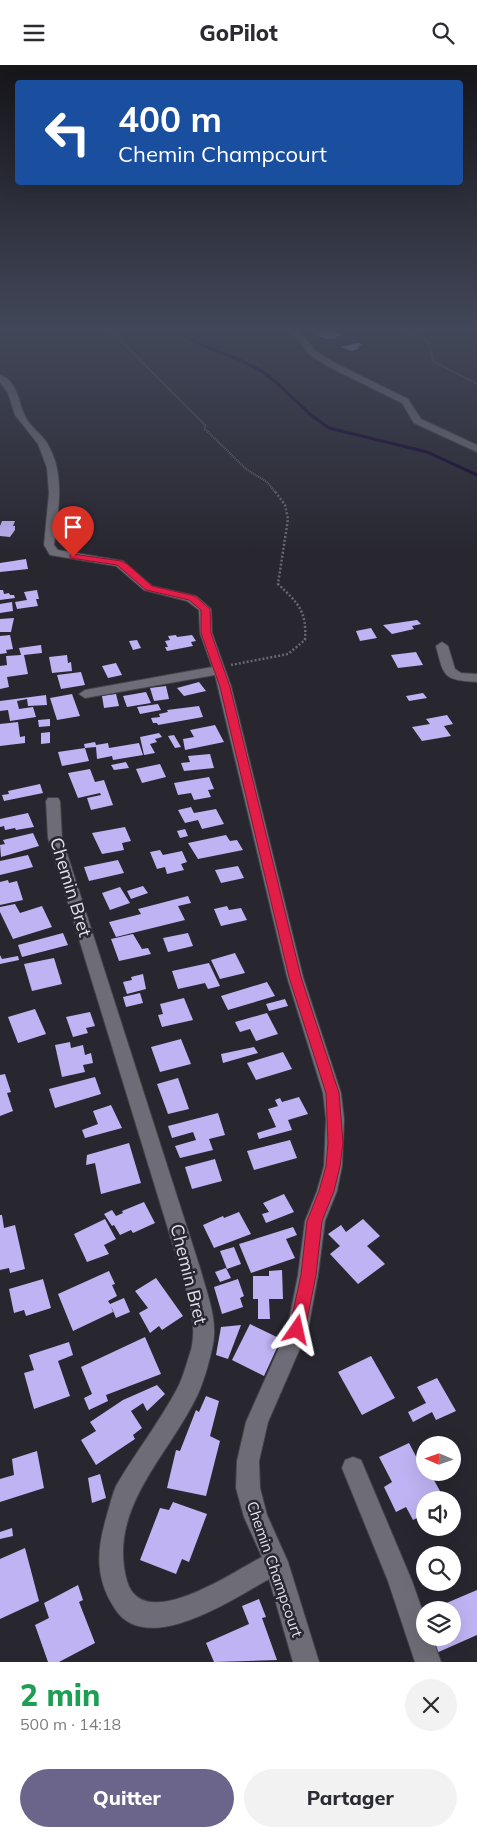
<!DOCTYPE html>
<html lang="fr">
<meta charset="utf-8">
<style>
:root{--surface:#fff;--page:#f2f2f3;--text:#2b2b33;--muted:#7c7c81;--accent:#6b648b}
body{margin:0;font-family:Mulish,sans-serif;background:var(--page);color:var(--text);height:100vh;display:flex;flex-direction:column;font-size:19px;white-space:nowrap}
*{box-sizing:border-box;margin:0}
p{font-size:16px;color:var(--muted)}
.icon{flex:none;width:28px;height:28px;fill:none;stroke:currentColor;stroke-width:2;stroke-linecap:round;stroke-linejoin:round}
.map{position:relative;height:1597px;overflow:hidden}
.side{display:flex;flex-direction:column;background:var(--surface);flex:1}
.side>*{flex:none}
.banner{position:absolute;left:15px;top:15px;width:448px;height:105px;border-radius:5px;box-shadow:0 5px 20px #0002;background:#1a4fa0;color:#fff;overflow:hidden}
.needle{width:32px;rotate:272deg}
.controls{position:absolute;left:416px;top:1371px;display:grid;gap:10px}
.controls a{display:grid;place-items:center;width:45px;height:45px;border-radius:50%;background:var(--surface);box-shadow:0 5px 20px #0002;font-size:25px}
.pin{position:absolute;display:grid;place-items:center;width:42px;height:42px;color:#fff;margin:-51px -21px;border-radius:50% 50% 50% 0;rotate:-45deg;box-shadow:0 0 5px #0007}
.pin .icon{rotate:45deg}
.me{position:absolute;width:55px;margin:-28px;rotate:11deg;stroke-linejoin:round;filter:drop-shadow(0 0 4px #0008)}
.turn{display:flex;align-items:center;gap:18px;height:105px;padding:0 20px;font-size:22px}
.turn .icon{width:65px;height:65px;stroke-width:2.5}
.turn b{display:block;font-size:35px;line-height:42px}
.round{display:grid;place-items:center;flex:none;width:52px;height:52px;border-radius:26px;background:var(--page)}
.summary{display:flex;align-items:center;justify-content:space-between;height:85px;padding:0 20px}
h1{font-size:30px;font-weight:800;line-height:38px;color:#1e9e55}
.primary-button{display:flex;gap:10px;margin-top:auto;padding:10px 20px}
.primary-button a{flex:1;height:58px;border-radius:30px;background:var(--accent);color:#fff;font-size:20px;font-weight:800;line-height:58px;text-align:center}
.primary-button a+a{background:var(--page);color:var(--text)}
header{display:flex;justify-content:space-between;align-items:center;height:65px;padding:0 20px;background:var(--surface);font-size:22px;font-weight:800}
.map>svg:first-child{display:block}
</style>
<header><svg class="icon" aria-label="menu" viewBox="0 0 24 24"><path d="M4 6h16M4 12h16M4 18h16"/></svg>GoPilot<svg class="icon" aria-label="search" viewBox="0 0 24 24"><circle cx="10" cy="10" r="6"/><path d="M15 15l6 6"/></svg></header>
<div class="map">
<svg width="477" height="1597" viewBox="0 0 477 1597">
<rect width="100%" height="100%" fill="#282730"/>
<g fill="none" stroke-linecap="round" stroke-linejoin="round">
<g stroke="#11002f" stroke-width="3">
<path d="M174 265 195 277 240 295 262 306 279 320 311 350 329 363 427 387 477 410"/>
<path d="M468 265 477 273"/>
</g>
</g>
<g fill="#bfb3f3">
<path d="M330 265 341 270 335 272 338 273 326 274 315 269Z"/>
<path d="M358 278 363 280 357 282 360 283 352 286 341 282Z"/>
<path d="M2 456H15L13 461H15V465L10 472 0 471V461Z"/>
<path d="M26 494 28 504 0 507V498Z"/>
<path d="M0 525H3L4 529 9 528 10 530H14L15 533 0 535Z"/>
<path d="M37 525 39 534H36L38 541 17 544 15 537 27 535 24 527Z"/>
<path d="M12 537 13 546 0 548V539Z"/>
<path d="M14 553 11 567H0V554Z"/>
<path d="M417 555 421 559 412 561 414 564 392 569 383 560Z"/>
<path d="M371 563 377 573 360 576 356 566Z"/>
<path d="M10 570 13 584 6 585 7 588 0 589V571Z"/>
<path d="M176 570 177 572 192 570 196 576 191 577 193 581 167 586 165 582H168L165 576 170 575 168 571Z"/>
<path d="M137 575 141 583 133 585 129 576Z"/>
<path d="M41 580 42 588 24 590 28 609 7 612 9 622 0 624V601L7 600 6 591 21 590 19 583Z"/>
<path d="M416 587 423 600 398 603 391 590Z"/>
<path d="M67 590 68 598 71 597 72 606 52 608 49 592Z"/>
<path d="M116 598 122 610 108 613 102 601Z"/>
<path d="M81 607 85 620 61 624 57 610Z"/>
<path d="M199 617 206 626 184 631 177 623Z"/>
<path d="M166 621 169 634 154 636 150 623Z"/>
<path d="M146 627 151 638 127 642 123 631Z"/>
<path d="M423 628 427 633 409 636 406 631Z"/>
<path d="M72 629 80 651 57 655 50 633Z"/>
<path d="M116 629 119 641 104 643 102 631Z"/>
<path d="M46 630 47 640 28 641 27 634 17 636 19 644 33 642 36 652 10 656 8 645 0 646V636Z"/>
<path d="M158 639 161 645 140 649 137 642Z"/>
<path d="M199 641 203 652 158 660 157 658H153L151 653 160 652 159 649 168 647 167 645Z"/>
<path d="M447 650 453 659 444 661 451 671 422 676 412 662 430 659 426 654Z"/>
<path d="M50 654V661L39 662 38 655Z"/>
<path d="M18 657 20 672 25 671V678L0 681V659Z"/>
<path d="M215 660 224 677 185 685 183 674 194 672 190 665Z"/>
<path d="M50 667V678L41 679V668Z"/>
<path d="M159 668 162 672 155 674 157 677 150 679 155 688 144 690 140 672Z"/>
<path d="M174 670 181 682 175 683 168 671Z"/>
<path d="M95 677 96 680 108 678 109 683 139 678 143 690 113 695 112 691 97 694 96 682 85 683 89 696 62 701 58 687 85 683 84 679Z"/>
<path d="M210 689 214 703 184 706 181 698 190 697 188 691Z"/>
<path d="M126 697 129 703 114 705 111 700Z"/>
<path d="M160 699 166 712 142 718 136 704Z"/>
<path d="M90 704 95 717 104 715 113 740 91 745 87 733 101 730 100 728 78 733 68 708Z"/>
<path d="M209 712 214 724 208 725 211 732 194 735 191 728 178 730 174 718Z"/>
<path d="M40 719 43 728 4 736 2 730 9 729 8 726Z"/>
<path d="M191 742 194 748 216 744 224 759 202 764 198 755 185 758 178 745Z"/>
<path d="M28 748 34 762 16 765 15 763 5 765 4 761 0 762V754Z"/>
<path d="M125 762 131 776 122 778 124 785 102 789 92 768Z"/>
<path d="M185 764 188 771 180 773 177 766Z"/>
<path d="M33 768 39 781 1 792 0 780 5 779 3 775Z"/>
<path d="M226 770 230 776 237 775 243 785 198 794 188 778Z"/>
<path d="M160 785 163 790 182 786 187 797 181 799 184 805 167 809 165 802 157 804 150 787Z"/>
<path d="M28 790 33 802 0 810V796Z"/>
<path d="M118 795 124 808 89 816 84 802Z"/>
<path d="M238 801 244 813 221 818 215 805Z"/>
<path d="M8 815 9 818 17 816 23 835 0 840V817Z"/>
<path d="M143 821 148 828 131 834 127 826Z"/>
<path d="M120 822 130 838 110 845 102 828Z"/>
<path d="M188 831 191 838 178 841 185 855 116 872 109 857 141 849 138 844Z"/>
<path d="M15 839 20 848 42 841 52 862 13 874 0 847V842Z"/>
<path d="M227 841 229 845 241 843 247 855 221 861 214 844Z"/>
<path d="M63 868 68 880 22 892 18 880Z"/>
<path d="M188 868 193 881 168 887 163 873Z"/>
<path d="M133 869 142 884 148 883 151 889 119 896 111 874Z"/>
<path d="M235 888 245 908 220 914 211 895Z"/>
<path d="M0 890 2 894 18 891 19 895 0 899Z"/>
<path d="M54 893 62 919 32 926 24 899Z"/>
<path d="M209 898 220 921 208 924 205 918 178 924 172 906Z"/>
<path d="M143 909 146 924 127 929 123 917 132 915 131 912Z"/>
<path d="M267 917 275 931 228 945 221 931Z"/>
<path d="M140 928 143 938 126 942 123 932Z"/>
<path d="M184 933 193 955 162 962 158 950 163 949 160 939Z"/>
<path d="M285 934 288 941 269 946 266 939Z"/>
<path d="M35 944 46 969 18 978 8 952Z"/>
<path d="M90 947 95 961 86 963 88 968 73 972 66 952Z"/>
<path d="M267 948 278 969 256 976 250 964 240 967 235 957Z"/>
<path d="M181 974 191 999 160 1007 151 982Z"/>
<path d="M70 977 71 983 83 980 85 990 91 988 93 998 83 1000 85 1007 62 1012 55 980Z"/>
<path d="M254 982 258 988 223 998 221 989Z"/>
<path d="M283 987 292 1004 256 1015 247 998Z"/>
<path d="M5 1009 11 1027 7 1028 13 1046 0 1051V1010Z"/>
<path d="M95 1012 101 1029 55 1043 49 1024Z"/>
<path d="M178 1013 189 1044 168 1049 157 1019Z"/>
<path d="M299 1032 308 1049 288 1055 292 1065 259 1074 257 1068 276 1062 268 1044 278 1041 275 1035 280 1033 282 1037Z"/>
<path d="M111 1040 122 1063 85 1073 82 1065 98 1059 93 1046Z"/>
<path d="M218 1048 225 1070 209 1074 213 1085 180 1093 175 1081 196 1075 193 1067 172 1073 168 1061Z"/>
<path d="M290 1075 297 1093 254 1105 247 1086Z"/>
<path d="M129 1078 141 1118 101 1129 95 1098 86 1100 87 1090Z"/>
<path d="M215 1094 222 1116 192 1124 185 1102Z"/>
<path d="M284 1129 294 1147 266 1158 262 1149 269 1147 263 1138Z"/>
<path d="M144 1137 155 1158 133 1168 131 1165 120 1170 114 1160 112 1161 104 1149 112 1145 116 1151 123 1148 122 1146Z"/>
<path d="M239 1147 251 1169 214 1183 203 1160 223 1151 224 1153Z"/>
<path d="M0 1150H2L4 1163 15 1160 25 1204 10 1208 9 1203 0 1205Z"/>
<path d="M105 1154 116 1174 104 1180 109 1189 87 1197 74 1169Z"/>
<path d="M363 1154 380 1171 367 1181 385 1199 358 1219 330 1189 340 1181 328 1169 341 1160 346 1167Z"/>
<path d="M293 1162 297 1170 286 1174 295 1193 251 1208 239 1179Z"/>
<path d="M234 1182 241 1199 227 1204 220 1186Z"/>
<path d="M226 1203 231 1213 220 1217 215 1207Z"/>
<path d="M282 1205 283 1234H269L270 1254H258V1234H253V1211H269V1206Z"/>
<path d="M109 1206 115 1219 112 1220 117 1231 108 1236 110 1239 124 1233 130 1247 116 1253 111 1241 113 1247 73 1266 58 1229Z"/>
<path d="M156 1213 183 1251 162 1265 159 1261 150 1268 139 1248 148 1243 135 1226Z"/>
<path d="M43 1214 51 1243 26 1251 24 1245 14 1248 9 1224Z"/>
<path d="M238 1214 244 1231 240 1233 243 1242 222 1249 214 1222Z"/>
<path d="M250 1259 281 1274 264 1311 232 1295Z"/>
<path d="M241 1260 228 1294 216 1290 221 1262Z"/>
<path d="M145 1272 161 1309 106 1330 108 1336 89 1345 84 1333 92 1329 81 1302Z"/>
<path d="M69 1277 73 1290 58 1296 70 1331 34 1344 24 1308 34 1305 29 1290Z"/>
<path d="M371 1291 395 1333 362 1350 338 1307Z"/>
<path d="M437 1313 456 1346 436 1355 432 1347 413 1357 408 1347 426 1338 417 1322Z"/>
<path d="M157 1320 165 1329 147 1346 143 1338 131 1346 142 1363 133 1370 135 1374 96 1400 81 1375 96 1366 90 1357 123 1335Z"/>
<path d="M206 1331 219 1336 210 1371 220 1376 206 1431 167 1423 176 1385 180 1386 196 1345 199 1347Z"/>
<path d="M409 1378 421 1401 425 1400V1408H430L445 1435H425V1449L413 1455 406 1442 396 1447 384 1422 392 1417 379 1392Z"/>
<path d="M37 1386 44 1423 0 1437V1414L14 1410 12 1394Z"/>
<path d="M100 1409 106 1433 92 1438 88 1413Z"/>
<path d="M173 1437 207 1449 189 1497 182 1494 176 1509 140 1495 160 1443 169 1445Z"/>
<path d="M12 1463 13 1471 0 1474V1467Z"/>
<path d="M25 1483 39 1536 0 1554V1494Z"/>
<path d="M78 1520 83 1535 79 1537 95 1578 59 1597H48L35 1560 49 1553 44 1538Z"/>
<path d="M477 1525V1570L434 1589 427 1572H452V1545H438L437 1542Z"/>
<path d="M259 1534 266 1552 262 1553 277 1595 214 1597 206 1578 249 1559 242 1541Z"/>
</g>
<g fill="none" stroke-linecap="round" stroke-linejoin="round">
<defs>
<g id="street">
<path d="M290 265H298L316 286 335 298 408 334 421 354 477 380V387L414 358 402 338 329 302 310 290Z"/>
<path d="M0 310C18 316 18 337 25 351 30 362 41 368 47 378 66 409 58 446 54 480L58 485 123 496 152 521 196 531 211 544 212 568 231 621 303 912 341 1028 344 1054 342 1101 337 1126 325 1156 318 1210 308 1265 268 1357 259 1396 260 1423 267 1450 288 1497 319 1597H293L269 1514C234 1533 147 1593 115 1544 94 1512 97 1484 107 1450 110 1440 112 1430 116 1421 135 1388 159 1358 177 1324 183 1313 187 1297 191 1285 198 1258 187 1229 180 1203L48 773 46 736 48 733H58L60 736 62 773 200 1203C207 1229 219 1257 212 1284 208 1301 203 1320 195 1335 166 1393 107 1446 127 1516 143 1570 234 1506 262 1492L244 1452 236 1423 237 1396 246 1357 287 1265 298 1210 305 1156 317 1126 324 1101 326 1054 323 1028 287 912 215 610 85 633 79 629 85 625 212 602 200 568 199 545 187 536 144 525 116 501 50 490 44 480 49 428 47 403 38 379 15 350 8 328 0 317Z"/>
<path d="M442 577 448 581 455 604 461 608 477 609V617C443 615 444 612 436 581Z"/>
<path d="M353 1392 361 1395 412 1516 425 1553V1572H432L441 1597H415L388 1516 342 1403 345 1395Z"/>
</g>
</defs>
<use href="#street" stroke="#43424a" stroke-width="2"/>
<g stroke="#696870" stroke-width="2" stroke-dasharray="1 1" stroke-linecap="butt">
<path d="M110 265 205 360V364L246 404 267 417 275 427"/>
<path d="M402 265 417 270 429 278 433 296 477 319"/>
</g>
<path stroke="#696870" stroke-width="2.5" stroke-dasharray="2 2" stroke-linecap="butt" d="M231 600 288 589 305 575C307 546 298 538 278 519L288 454 285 440 274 425"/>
<use href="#street" fill="#6e6d77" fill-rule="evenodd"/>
</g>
<linearGradient id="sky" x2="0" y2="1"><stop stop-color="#16151a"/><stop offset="0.54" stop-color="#424759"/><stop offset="1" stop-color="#424759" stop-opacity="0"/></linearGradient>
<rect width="477" height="489" fill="url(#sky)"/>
<path fill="#e11d48" stroke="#92132f" d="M73 489 121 496 127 499 152 521 195 531 210 544 211 568 230 622 301 912 339 1028 343 1078 340 1101 334 1126 322 1156 316 1210 305 1265 303 1270 297 1272 292 1270 289 1265 301 1210 307 1156 319 1126 326 1101 328 1078 326 1028 289 912 220 622 201 568V545L189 535 146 525 117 500 70 493V490Z"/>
<g text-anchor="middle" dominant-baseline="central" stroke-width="5" stroke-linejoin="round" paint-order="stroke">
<g font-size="15" fill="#e3e2e8" stroke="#282730">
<text transform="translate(275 1504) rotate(71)">Chemin Champcourt</text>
</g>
<g font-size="18" fill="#e3e2e8" stroke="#282730">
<text transform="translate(71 822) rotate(73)">Chemin Bret</text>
<text transform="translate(189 1209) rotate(76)">Chemin Bret</text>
</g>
</g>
</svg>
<div class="controls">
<a><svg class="needle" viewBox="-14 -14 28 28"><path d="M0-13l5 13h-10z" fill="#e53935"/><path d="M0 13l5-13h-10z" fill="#7c7c81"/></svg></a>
<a><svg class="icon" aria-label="sound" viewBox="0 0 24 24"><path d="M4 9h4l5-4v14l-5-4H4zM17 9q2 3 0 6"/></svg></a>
<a><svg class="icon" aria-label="search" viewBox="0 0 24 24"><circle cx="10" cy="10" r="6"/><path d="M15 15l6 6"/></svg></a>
<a><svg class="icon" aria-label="layers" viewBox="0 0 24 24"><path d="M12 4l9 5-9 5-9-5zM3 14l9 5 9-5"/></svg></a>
</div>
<div class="pin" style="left:73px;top:492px;background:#d93025"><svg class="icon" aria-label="arrive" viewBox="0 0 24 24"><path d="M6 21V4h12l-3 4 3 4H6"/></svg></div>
<svg class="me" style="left:297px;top:1265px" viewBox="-20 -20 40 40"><path d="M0-17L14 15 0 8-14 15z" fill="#e11d48" stroke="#fff" stroke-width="4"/></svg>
<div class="banner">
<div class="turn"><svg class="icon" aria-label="left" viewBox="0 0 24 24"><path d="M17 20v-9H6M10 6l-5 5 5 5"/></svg><div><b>400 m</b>Chemin Champcourt</div></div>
</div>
</div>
<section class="side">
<div class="summary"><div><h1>2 min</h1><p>500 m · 14:18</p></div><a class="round"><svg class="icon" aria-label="close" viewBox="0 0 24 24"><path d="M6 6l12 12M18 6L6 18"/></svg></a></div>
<div class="primary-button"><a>Quitter</a><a>Partager</a></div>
</section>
